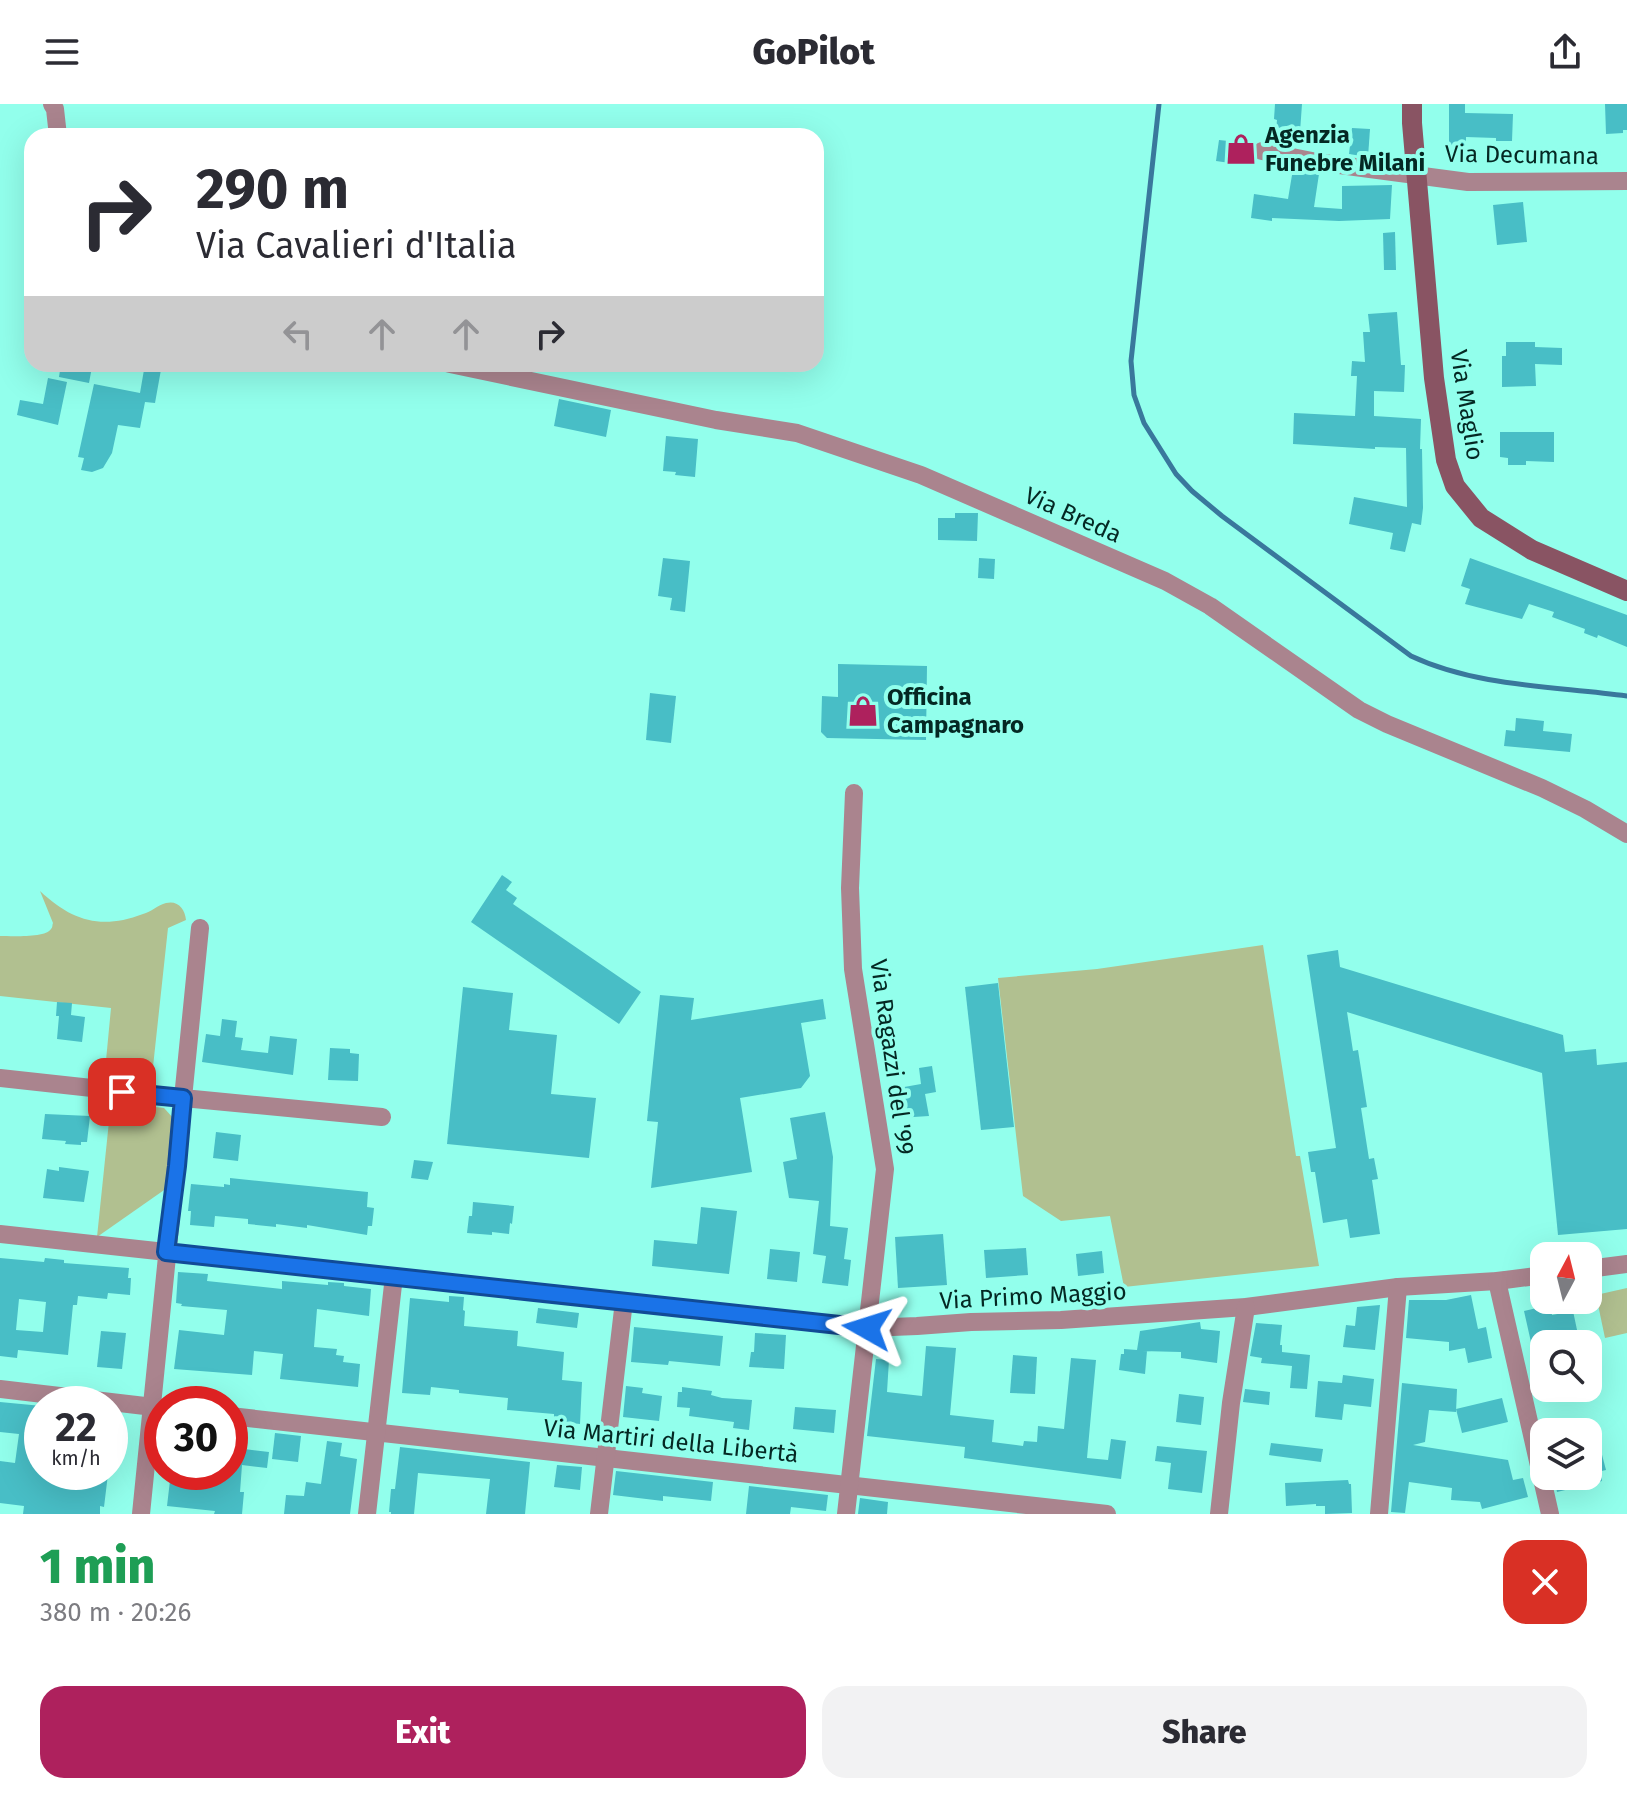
<!DOCTYPE html>
<meta charset="utf-8">
<style>
:root{--surface:#fff;--page:#f2f2f3;--text:#2b2b33;--muted:#7c7c81;--accent:#ae215d}
body{margin:0;font-family:"Fira Sans",sans-serif;background:var(--page);color:var(--text);height:100vh;display:flex;flex-direction:column;font-size:30px;white-space:nowrap}
*{box-sizing:border-box;margin:0}
p{font-size:26px;color:var(--muted)}
.icon{flex:none;width:44px;height:44px;fill:none;stroke:currentColor;stroke-width:2;stroke-linecap:round;stroke-linejoin:round}
.map{position:relative;height:1410px;overflow:hidden}
.drawer{display:flex;flex-direction:column;background:var(--surface);flex:1}
.drawer>*{flex:none}
.guide{position:absolute;left:24px;top:24px;width:800px;height:244px;border-radius:24px;box-shadow:0 8px 32px #0002;background:#fff;color:var(--text);overflow:hidden}
.needle{width:52px;rotate:7deg}
.buttons{position:absolute;left:1530px;top:1138px;display:grid;gap:16px}
.buttons a{display:grid;place-items:center;width:72px;height:72px;border-radius:16px;background:var(--surface);box-shadow:0 8px 32px #0002;font-size:40px}
.speed{position:absolute;left:24px;top:1282px;display:flex;gap:16px;font-size:40px;font-weight:700;text-align:center}
.speed>*{display:grid;place-content:center;width:104px;height:104px;border-radius:50%;background:var(--surface);box-shadow:0 8px 32px #0002;line-height:1}
.speed small{font-size:20px;font-weight:400}
.speed .limit{border:12px solid #d22;background:#fff;color:#111}
.pin{position:absolute;display:grid;place-items:center;width:68px;height:68px;color:#fff;margin:-34px;border-radius:16px;box-shadow:0 4px 12px #0006}
.me{position:absolute;width:88px;margin:-44px;rotate:276deg;stroke-linejoin:round;filter:drop-shadow(0 0 6px #0008)}
.turn{display:flex;align-items:center;gap:28px;height:168px;padding:0 40px;font-size:36px}
.turn .icon{width:104px;height:104px;stroke-width:2.5}
.turn b{display:block;font-size:56px;line-height:68px}
.lanes{display:flex;align-items:center;height:76px;padding:0 40px;background:#0003;justify-content:center;gap:40px;direction:ltr}
.lanes .off{opacity:.35}
.round{display:grid;place-items:center;flex:none;width:84px;height:84px;border-radius:24px;background:var(--page)}
.head{display:flex;align-items:center;justify-content:space-between;height:136px;padding:0 40px}
h1{font-size:48px;font-weight:800;line-height:60px;color:#1e9e55}
.action{display:flex;gap:16px;margin-top:auto;padding:16px 40px}
.action a{flex:1;height:92px;border-radius:24px;background:var(--accent);color:#fff;font-size:32px;font-weight:800;line-height:92px;text-align:center}
.action a+a{background:var(--page);color:var(--text)}
header{display:flex;justify-content:space-between;align-items:center;height:104px;padding:0 40px;background:var(--surface);font-size:36px;font-weight:800}
.map>svg:first-child{display:block}
</style>
<header><svg class="icon" aria-label="menu" viewBox="0 0 24 24"><path d="M4 6h16M4 12h16M4 18h16"/></svg>GoPilot<svg class="icon" aria-label="share" viewBox="0 0 24 24"><path d="M12 15V3M7 8l5-5 5 5M5 13v7h14v-7"/></svg></header>
<div class="map">
<svg width="1627" height="1410" viewBox="0 0 1627 1410">
<rect width="100%" height="100%" fill="#92ffec"/>
<g fill="#b1c090">
<path d="M40 787C72 817 101 826 143 810 151 808 158 801 166 799 178 796 185 805 186 816L168 824 152 972 105 967 111 904 0 892V832C11 832 46 834 51 825 53 823 52 821 53 819Z"/>
<path d="M1263 841 1296 1052H1300L1319 1162 1124 1183 1110 1112 1061 1117 1023 1092 998 874 1097 865Z"/>
<path d="M111 998 164 1004 174 1015 167 1084 97 1133Z"/>
<path d="M1627 1184V1229L1605 1234 1596 1191Z"/>
</g>
<g fill="none" stroke-linecap="round" stroke-linejoin="round">
<path stroke="#39789c" stroke-width="5" d="M1159 0 1131 257 1134 291 1144 319 1176 370 1192 387 1222 412 1411 552C1477 583 1555 582 1627 592"/>
</g>
<g fill="#48bec6" fill-rule="evenodd">
<path d="M1275 0H1302L1299 42 1275 36 1277 16 1274 15Z"/>
<path d="M1449 0H1465V9L1513 10 1512 37H1496V34L1466 33V44H1449Z"/>
<path d="M1605 0H1627V26H1623V29L1606 30Z"/>
<path d="M1352 24 1370 25 1368 53 1349 50Z"/>
<path d="M1219 36 1247 39 1244 61 1216 57Z"/>
<path d="M1293 65 1319 70 1314 103 1342 105V82L1392 81 1390 115 1339 117 1272 114V117L1251 114 1254 90 1288 95Z"/>
<path d="M1523 98 1527 138 1497 141 1493 101Z"/>
<path d="M1395 128 1396 166H1384L1383 129Z"/>
<path d="M1397 208 1401 261H1405L1404 288 1374 287V312L1421 315 1420 345H1422L1423 404 1421 421 1412 419 1405 448 1390 445 1393 429 1349 420 1354 393 1407 403 1406 344 1375 343V345L1293 340 1294 309 1355 312 1357 272H1351L1352 257 1365 258 1363 228H1370L1368 210Z"/>
<path d="M1506 238H1535V243L1562 244V261L1535 260 1536 282 1502 283V252H1506Z"/>
<path d="M61 260H76L92 263 89 279 59 273Z"/>
<path d="M145 260H162L155 299 145 298 140 324 118 321 112 349 103 364 92 368 81 366 84 354 78 353 94 280 140 289Z"/>
<path d="M48 274 67 278 58 321 17 311 20 296 43 300Z"/>
<path d="M559 295 611 306 606 333 554 322Z"/>
<path d="M1500 328H1554V358L1526 357V361H1508V354L1500 353Z"/>
<path d="M666 332 698 335 695 373 675 371 676 368 663 367Z"/>
<path d="M955 409H978L977 437 938 436V414H955Z"/>
<path d="M663 454 690 457 685 508 670 506 672 494 658 492Z"/>
<path d="M979 454 995 455 994 475 978 474Z"/>
<path d="M1470 454 1627 511V543L1598 531 1597 534 1584 529 1585 525 1552 513 1554 508 1529 500 1522 515 1465 500 1470 485 1461 482Z"/>
<path d="M838 560 927 562 926 636 827 634 821 628 822 592 838 593Z"/>
<path d="M650 589 676 592 671 639 646 636Z"/>
<path d="M1516 614 1544 617 1543 627 1572 630 1570 648 1504 642 1506 626 1515 627Z"/>
<path d="M502 771 512 778 506 786 517 794 513 800 641 888 619 920 471 818Z"/>
<path d="M1338 846 1340 863 1563 931 1565 948 1596 945 1597 961 1627 958V1125L1558 1131 1542 969 1347 908 1353 947 1358 946 1367 1003 1361 1004 1369 1055 1374 1054 1378 1075 1372 1076 1380 1130 1350 1134 1347 1115 1323 1119 1315 1068H1311L1308 1048 1336 1044 1307 851Z"/>
<path d="M998 879 1014 1023 981 1026 965 883Z"/>
<path d="M463 883 513 889 509 926 557 931 551 990 596 994 589 1054 447 1040Z"/>
<path d="M660 891 694 894 691 916 823 895 826 915 801 919 810 972 801 984 740 994 752 1068 651 1084 658 1018 647 1017Z"/>
<path d="M57 898 72 899 71 911 85 913 82 938 57 935 59 912H56Z"/>
<path d="M222 915 237 917 235 933 243 934 241 946 268 949 270 932 297 935 293 971 202 958 206 930 220 932Z"/>
<path d="M330 944 350 945V949L359 950 358 977 328 976Z"/>
<path d="M932 962 936 988 925 990 929 1012 898 1014 893 985 921 980 919 964Z"/>
<path d="M825 1008 833 1053 830 1122 848 1124 844 1155 851 1156 848 1182 822 1179 826 1152 813 1150 819 1097 789 1094 783 1058 797 1055 790 1014Z"/>
<path d="M45 1010 90 1012 87 1038H81V1041L65 1040 66 1037 42 1035Z"/>
<path d="M216 1028 241 1031 238 1057 213 1054Z"/>
<path d="M414 1056 433 1058 428 1076 411 1074Z"/>
<path d="M59 1063 89 1067 84 1098 43 1094 47 1065 59 1067Z"/>
<path d="M230 1074 368 1088 367 1103 374 1104 372 1122H368L367 1131 307 1121V1124L276 1120V1123L248 1120V1115L215 1112 214 1123 190 1121 191 1107H188L191 1080 224 1083V1080L230 1081Z"/>
<path d="M473 1098 514 1102 512 1120 510 1119 509 1130 492 1128V1131L467 1129 469 1112H472Z"/>
<path d="M701 1103 737 1107 729 1170 652 1162 654 1136 697 1140Z"/>
<path d="M943 1130 947 1181 898 1184 895 1133Z"/>
<path d="M1026 1144 1028 1171 986 1174 984 1146Z"/>
<path d="M770 1145 800 1148 797 1178 767 1175Z"/>
<path d="M1102 1147 1104 1169 1078 1172 1076 1150Z"/>
<path d="M0 1154 44 1158 45 1154 64 1156V1159L129 1164 128 1174H131L130 1191 108 1189 107 1195 78 1192 77 1201H73L68 1251 18 1246 17 1254 0 1252ZM19 1195 46 1198 43 1228 16 1226Z"/>
<path d="M178 1168 208 1170 207 1177 282 1185V1177L328 1181V1178L344 1179V1182L371 1185 369 1212 317 1205 314 1243 337 1245 336 1251 344 1252 343 1258 360 1260 358 1283 280 1275 283 1250 254 1247 252 1271 174 1265 179 1226 224 1231 227 1206 181 1202 182 1200 176 1199Z"/>
<path d="M1471 1191 1478 1225 1486 1223 1492 1254 1468 1259 1465 1244 1449 1247V1238L1406 1234 1409 1196H1446Z"/>
<path d="M449 1192 464 1193 463 1206 465 1207 464 1222 518 1227 517 1242 564 1248 562 1276 582 1278 580 1320 554 1317V1310L507 1306 508 1294 459 1289V1286L431 1283 430 1291 402 1289 410 1194 449 1198Z"/>
<path d="M1380 1201 1375 1246 1343 1243 1346 1221 1355 1222 1357 1203Z"/>
<path d="M1550 1201 1552 1211 1573 1207 1580 1240H1544V1274H1539L1524 1207Z"/>
<path d="M538 1204 579 1209 577 1224 536 1219Z"/>
<path d="M1200 1218 1201 1225 1220 1227 1217 1259 1181 1254V1248L1142 1247H1147L1145 1270 1119 1266 1121 1250H1124V1245L1137 1246 1140 1227Z"/>
<path d="M1256 1219 1282 1221 1280 1241H1282V1248L1310 1251 1307 1285 1290 1284 1292 1262 1261 1259 1262 1254 1250 1252Z"/>
<path d="M634 1223 723 1232 720 1262 669 1257 668 1261 631 1258Z"/>
<path d="M101 1227 126 1229 122 1265 97 1263Z"/>
<path d="M755 1229 786 1231 784 1265 749 1263 751 1248H754Z"/>
<path d="M926 1242 956 1244 950 1311 994 1316 992 1338 1023 1342 1024 1337 1037 1338 1038 1322 1064 1325 1071 1254 1096 1256 1087 1354 1108 1356 1111 1335 1126 1337 1121 1375 964 1354 965 1343 867 1332 876 1255 889 1256 887 1288 922 1292Z"/>
<path d="M1013 1251 1037 1253 1035 1290 1010 1289Z"/>
<path d="M1343 1271 1374 1275 1371 1303 1344 1300 1342 1316 1315 1313 1318 1277 1342 1279Z"/>
<path d="M1402 1279 1457 1285 1456 1308 1429 1306 1425 1338 1413 1341 1508 1356 1513 1376 1523 1374 1528 1393 1482 1405 1480 1398 1451 1396 1452 1384 1409 1378 1405 1409 1391 1408Z"/>
<path d="M626 1282 643 1284 642 1289 662 1292 659 1317 623 1313Z"/>
<path d="M682 1283 712 1287 711 1291 722 1294 752 1296 749 1326 733 1324 734 1318 689 1312 690 1304 677 1303 678 1288H682Z"/>
<path d="M1245 1285 1270 1288 1269 1301 1243 1298Z"/>
<path d="M1179 1290 1204 1293 1201 1321 1176 1318Z"/>
<path d="M1502 1294 1508 1318 1462 1329 1456 1305Z"/>
<path d="M0 1298 42 1302V1328L39 1327 35 1361 42 1362V1368H90L108 1370 104 1403 100 1402V1410H23L24 1402 0 1399V1357L15 1359 19 1330 0 1328Z"/>
<path d="M795 1303 836 1306 834 1329 793 1325Z"/>
<path d="M230 1324 246 1326 244 1345 269 1348 267 1364 242 1361 240 1388H244L242 1410H214L215 1407 167 1402 171 1368H230Z"/>
<path d="M275 1329 301 1332 298 1358 272 1355Z"/>
<path d="M327 1337 342 1339 340 1352 357 1355 350 1410H284L286 1391 304 1392 306 1378 321 1380Z"/>
<path d="M1271 1339 1323 1345 1321 1358 1269 1351Z"/>
<path d="M1157 1342 1207 1347 1202 1389 1168 1385 1171 1359 1155 1357Z"/>
<path d="M400 1343 530 1358 525 1410H486L490 1375 418 1369 414 1410H391V1408H389L391 1385H395Z"/>
<path d="M1601 1347 1606 1366 1588 1370V1350Z"/>
<path d="M557 1361 582 1363 580 1386 554 1383Z"/>
<path d="M616 1367 713 1378 711 1397 663 1392V1397L613 1391Z"/>
<path d="M1554 1372H1601L1602 1377 1557 1388Z"/>
<path d="M1348 1376 1349 1380H1351L1352 1409 1325 1410V1402H1316V1400L1286 1402 1285 1379Z"/>
<path d="M749 1382 828 1391 826 1407 791 1403 790 1410H746Z"/>
<path d="M860 1394 888 1398 887 1410H858Z"/>
</g>
<g fill="none" stroke-linecap="round" stroke-linejoin="round">
<g stroke="#aa848e" stroke-width="18">
<path d="M52 0 55 5 58 32"/>
<path d="M1262 47 1317 58 1468 78 1627 77"/>
<path d="M450 260 716 316 797 329 921 371 1165 477 1210 502 1359 606 1387 620 1542 684 1585 705 1627 730"/>
<path d="M200 824 183 994 382 1013"/>
<path d="M0 974 183 994 141 1410"/>
<path d="M0 1130 867 1224 917 1222 971 1218 1061 1216 1246 1203 1398 1183 1497 1177 1544 1171"/>
<path d="M1588 1165 1627 1160"/>
<path d="M1497 1177 1550 1410"/>
<path d="M0 1285 162 1304"/>
<path d="M230 1312 1107 1410"/>
<path d="M367 1410 394 1172"/>
<path d="M599 1410 624 1197"/>
<path d="M846 1410 885 1065 853 865 850 784 854 689"/>
<path d="M1219 1410 1231 1299 1246 1203"/>
<path d="M1379 1410 1398 1183"/>
</g>
<path stroke="#895463" stroke-width="20" d="M1412 0V19L1434 274 1446 356 1455 382 1481 414 1532 446 1627 487"/>
</g>
<g fill="none" stroke-linecap="round" stroke-linejoin="round">
<defs>
<path id="route" d="M122 988 183 994 177 1062 166 1148 867 1224"/>
</defs>
<use href="#route" stroke="#114b97" stroke-width="20"/>
<use href="#route" stroke="#1a73e8" stroke-width="14"/>
</g>
<defs>
<symbol id="shop-bare" viewBox="-9 -9 18 18"><path d="M-5-2.5h2.3a2.7 3.5 0 0 1 5.4 0H5L5.5 6h-11ZM-1.5-2.5h3a1.5 2.3 0 0 0-3 0Z" fill="#ae215d" stroke="#92ffec" stroke-width="2.5" paint-order="stroke"/></symbol>
</defs>
<g fill-rule="evenodd">
<use href="#shop-bare" x="1219" y="23" width="44" height="44"/>
<use href="#shop-bare" x="841" y="585" width="44" height="44"/>
</g>
<g text-anchor="middle" dominant-baseline="central" stroke-width="8" stroke-linejoin="round" paint-order="stroke">
<g font-size="24" font-weight="bold" fill="#042823" stroke="#92ffec" text-anchor="start">
<text x="1265" y="31">Agenzia<tspan x="1265" dy="28">Funebre Milani</tspan></text>
<text x="887" y="593">Officina<tspan x="887" dy="28">Campagnaro</tspan></text>
</g>
<g font-size="24" fill="#042823" stroke="#92ffec">
<text transform="translate(1522 51) rotate(1)">Via Decumana</text>
<text transform="translate(1467 301) rotate(81)">Via Maglio</text>
<text transform="translate(1073 411) rotate(24)">Via Breda</text>
<text transform="translate(892 953) rotate(82)">Via Ragazzi del '99</text>
<text transform="translate(1033 1192) rotate(-3)">Via Primo Maggio</text>
<text transform="translate(671 1337) rotate(6)">Via Martiri della Libertà</text>
</g>
</g>
</svg>
<div class="buttons">
<a><svg class="needle" viewBox="-14 -14 28 28"><path d="M0-13l5 13h-10z" fill="#e53935"/><path d="M0 13l5-13h-10z" fill="#7c7c81"/></svg></a>
<a><svg class="icon" aria-label="search" viewBox="0 0 24 24"><circle cx="10" cy="10" r="6"/><path d="M15 15l6 6"/></svg></a>
<a><svg class="icon" aria-label="layers" viewBox="0 0 24 24"><path d="M12 4l9 5-9 5-9-5zM3 14l9 5 9-5"/></svg></a>
</div>
<div class="speed"><div>22<small>km/h</small></div><div class="limit">30</div></div>
<div class="pin" style="left:122px;top:988px;background:#d93025"><svg class="icon" aria-label="arrive" viewBox="0 0 24 24"><path d="M6 21V4h12l-3 4 3 4H6"/></svg></div>
<svg class="me" style="left:867px;top:1224px" viewBox="-20 -20 40 40"><path d="M0-17L14 15 0 8-14 15z" fill="#1a73e8" stroke="#fff" stroke-width="4"/></svg>
<div class="guide">
<div class="turn"><svg class="icon" aria-label="right" viewBox="0 0 24 24"><path d="M7 20v-9h11M14 6l5 5-5 5"/></svg><div><b>290 m</b>Via Cavalieri d'Italia</div></div>
<div class="lanes"><svg class="icon off" aria-label="left" viewBox="0 0 24 24"><path d="M17 20v-9H6M10 6l-5 5 5 5"/></svg><svg class="icon off" aria-label="ahead" viewBox="0 0 24 24"><path d="M12 20V5M6 11l6-6 6 6"/></svg><svg class="icon off" aria-label="ahead" viewBox="0 0 24 24"><path d="M12 20V5M6 11l6-6 6 6"/></svg><svg class="icon" aria-label="right" viewBox="0 0 24 24"><path d="M7 20v-9h11M14 6l5 5-5 5"/></svg></div>
</div>
</div>
<section class="drawer">
<div class="head"><div><h1>1 min</h1><p>380 m · 20:26</p></div><a class="round" style="background:#d93025;color:#fff"><svg class="icon" aria-label="close" viewBox="0 0 24 24"><path d="M6 6l12 12M18 6L6 18"/></svg></a></div>
<div class="action"><a>Exit</a><a>Share</a></div>
</section>
